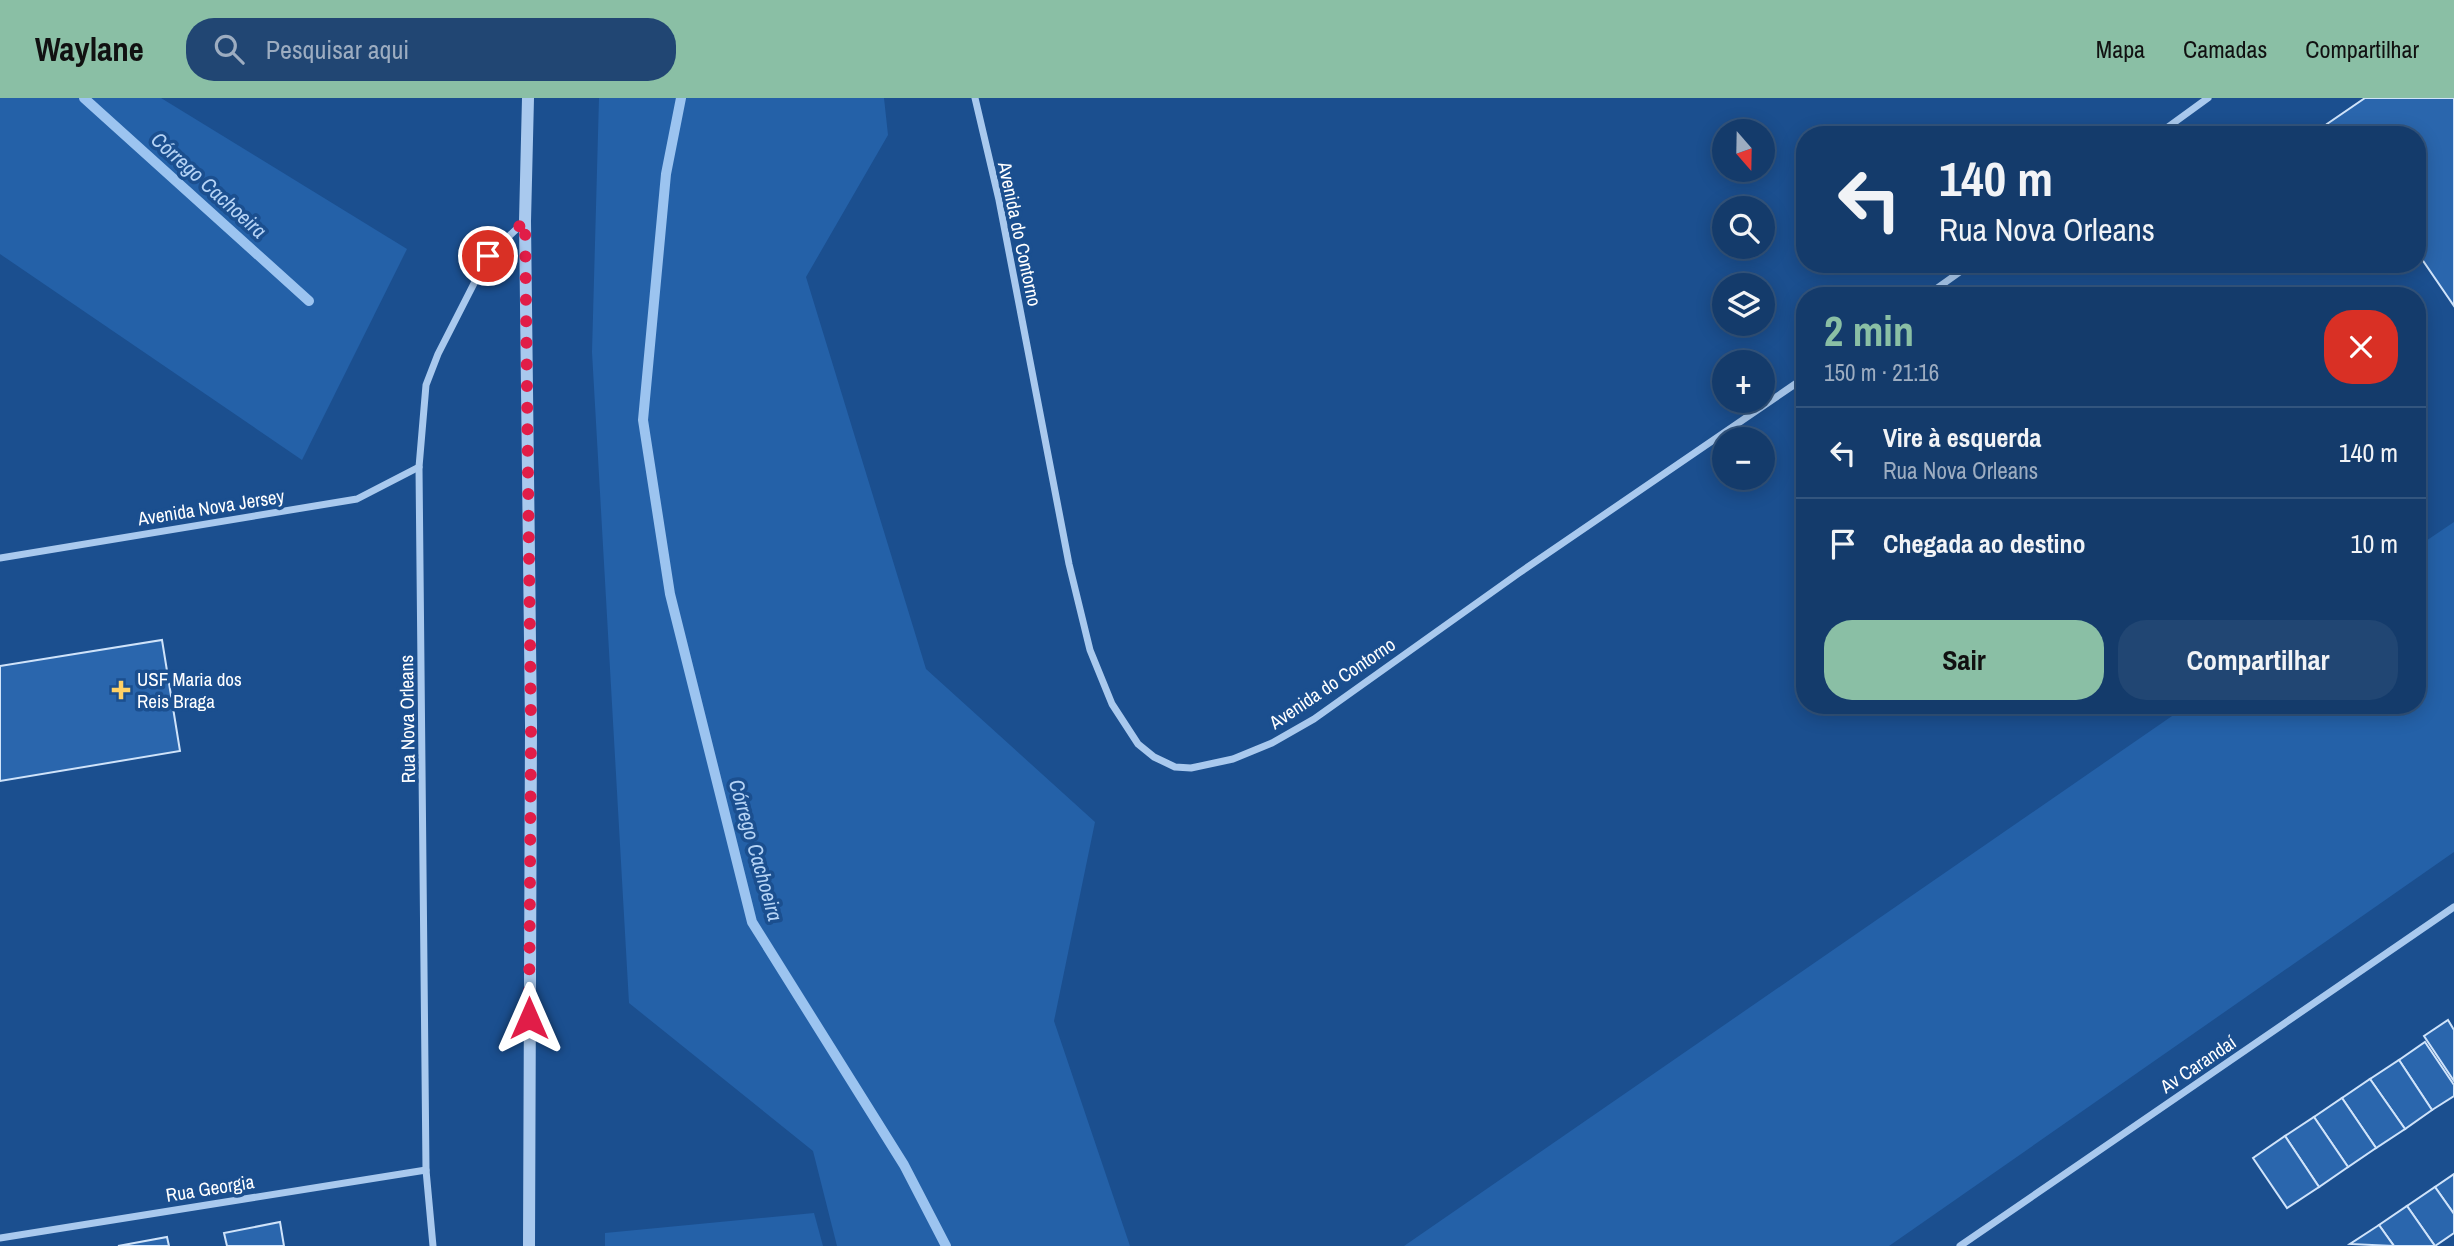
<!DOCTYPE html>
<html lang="pt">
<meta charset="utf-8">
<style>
:root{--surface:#143b6b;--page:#214673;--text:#f1f3f6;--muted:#9dadc1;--line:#33557e;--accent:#8abfa5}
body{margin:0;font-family:"Archivo Narrow",sans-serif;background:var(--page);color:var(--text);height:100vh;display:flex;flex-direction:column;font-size:26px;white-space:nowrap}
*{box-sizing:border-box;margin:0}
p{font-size:23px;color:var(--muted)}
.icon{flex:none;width:38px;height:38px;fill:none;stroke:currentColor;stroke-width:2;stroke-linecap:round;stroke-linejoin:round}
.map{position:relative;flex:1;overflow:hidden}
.panel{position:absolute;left:1796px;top:189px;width:630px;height:427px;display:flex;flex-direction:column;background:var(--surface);border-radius:28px;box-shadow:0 4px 18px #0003,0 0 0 2px var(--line)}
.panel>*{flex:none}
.hud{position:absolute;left:1796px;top:28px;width:630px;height:147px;border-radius:28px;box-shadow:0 4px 18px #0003,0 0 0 2px var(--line);background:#143b6b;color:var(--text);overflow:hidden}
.needle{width:46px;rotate:160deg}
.tools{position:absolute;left:1712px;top:21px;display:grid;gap:14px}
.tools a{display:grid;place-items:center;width:63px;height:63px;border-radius:50%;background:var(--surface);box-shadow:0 4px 18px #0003,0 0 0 2px var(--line);font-size:35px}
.pin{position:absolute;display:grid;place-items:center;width:60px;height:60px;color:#fff;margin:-30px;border:4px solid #fff;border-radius:50%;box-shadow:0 2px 7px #0007}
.me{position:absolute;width:77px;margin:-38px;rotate:0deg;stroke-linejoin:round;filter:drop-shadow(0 0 5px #0008)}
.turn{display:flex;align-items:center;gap:24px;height:147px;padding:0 28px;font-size:32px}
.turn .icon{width:91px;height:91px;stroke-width:2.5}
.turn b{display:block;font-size:49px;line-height:60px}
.round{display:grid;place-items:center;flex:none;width:74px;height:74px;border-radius:28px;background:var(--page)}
.head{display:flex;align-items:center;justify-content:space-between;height:119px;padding:0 28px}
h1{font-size:42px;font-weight:700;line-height:52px;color:var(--accent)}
.cta{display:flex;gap:14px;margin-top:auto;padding:14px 28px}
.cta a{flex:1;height:80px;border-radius:28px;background:var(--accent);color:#111;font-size:28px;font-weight:700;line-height:80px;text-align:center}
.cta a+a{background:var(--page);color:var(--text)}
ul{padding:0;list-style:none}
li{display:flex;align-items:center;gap:21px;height:91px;padding:0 28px;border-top:2px solid var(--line)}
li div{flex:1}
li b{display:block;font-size:26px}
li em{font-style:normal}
header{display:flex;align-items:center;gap:42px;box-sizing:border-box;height:98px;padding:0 35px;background:var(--accent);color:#111}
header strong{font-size:33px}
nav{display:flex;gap:38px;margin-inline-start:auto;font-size:24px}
.search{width:490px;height:63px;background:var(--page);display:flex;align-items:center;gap:18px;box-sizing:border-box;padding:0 24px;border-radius:28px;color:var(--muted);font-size:26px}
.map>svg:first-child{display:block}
</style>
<header>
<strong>Waylane</strong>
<div class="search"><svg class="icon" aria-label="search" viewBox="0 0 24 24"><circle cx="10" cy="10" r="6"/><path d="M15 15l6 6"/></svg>Pesquisar aqui</div>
<nav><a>Mapa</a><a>Camadas</a><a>Compartilhar</a></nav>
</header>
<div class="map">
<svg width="2454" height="1148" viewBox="0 0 2454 1148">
<rect width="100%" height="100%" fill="#1b4f8f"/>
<g fill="#2461a8">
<path d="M0 0H161L407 151 302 362 0 156Z"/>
<path d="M599 0H884L888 37 806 179 926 571 1095 724 1054 923 1130 1148H837L813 1053 629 905 592 254Z"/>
<path d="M2454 424V754L1889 1148H1404L2188 607H2417V449Z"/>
<path d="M814 1115 823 1148H605V1135Z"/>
</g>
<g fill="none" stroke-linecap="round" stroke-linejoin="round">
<g stroke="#9cc4f0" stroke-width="10">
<path d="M84 0 309 203"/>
<path d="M681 0 666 76 643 322 670 496 752 824 904 1067 946 1148"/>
</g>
</g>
<g fill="#2a66ad" stroke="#cfe3fa" stroke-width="2">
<path d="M2365 0H2454V208L2417 154V37H2335L2327 26Z"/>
<path d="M162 542 180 653 0 683V568Z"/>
<path d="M2448 922 2454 932V983L2424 938Z"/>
<path d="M2425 944 2454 987V998L2432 1012 2399 962Z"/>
<path d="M2399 962 2432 1012 2405 1031 2370 981Z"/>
<path d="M2370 981 2405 1031 2376 1050 2342 1000Z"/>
<path d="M2342 1000 2376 1050 2348 1069 2314 1019Z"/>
<path d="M2314 1019 2348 1069 2319 1089 2285 1038Z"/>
<path d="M2285 1038 2319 1089 2287 1110 2253 1060Z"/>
<path d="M2454 1076V1116L2435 1089Z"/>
<path d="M2435 1089 2454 1116V1135L2435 1148 2407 1108Z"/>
<path d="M2407 1108 2435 1148H2394L2379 1127Z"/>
<path d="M280 1124 284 1148H227L224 1135Z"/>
<path d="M2379 1127 2394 1148 2350 1146Z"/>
<path d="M167 1139 169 1148H118Z"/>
</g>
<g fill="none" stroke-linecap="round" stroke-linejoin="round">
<g stroke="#a9c9ee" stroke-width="7">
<path d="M975 0 999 102 1069 466 1090 552 1112 606 1138 646 1154 659 1175 669 1191 670 1233 661 1272 645 1314 621 1519 475 1804 280"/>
<path d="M2157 37 2208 0"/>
<path d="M1926 198 1971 166"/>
<path d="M0 460 357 401 419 369"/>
<path d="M0 1140 426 1072"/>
<path d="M433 1148 426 1072 419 369 426 287 438 256 488 158 525 123"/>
<path d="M1960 1148 2454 809"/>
</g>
<path stroke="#a9c9ee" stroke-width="12" d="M528 0 525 123 531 628 529 1148"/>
</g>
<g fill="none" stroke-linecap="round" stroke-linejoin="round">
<path stroke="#e11d48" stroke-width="12" stroke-dasharray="0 21.6" d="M488 158 525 123 531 628 529 920"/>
</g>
<path fill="#ffd166" stroke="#1b4f8f" stroke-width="2.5" d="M117.5 581.5h7v7h7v7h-7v7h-7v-7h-7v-7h7z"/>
<g text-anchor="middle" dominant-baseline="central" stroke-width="7" stroke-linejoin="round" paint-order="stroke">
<g font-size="19" fill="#fff" stroke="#1b4f8f">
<text transform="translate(1020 136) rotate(78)">Avenida do Contorno</text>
<text transform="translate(211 409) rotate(-9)">Avenida Nova Jersey</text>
<text transform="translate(1332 585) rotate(-34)">Avenida do Contorno</text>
<text transform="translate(407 621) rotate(-91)">Rua Nova Orleans</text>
<text transform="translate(2198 966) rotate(-34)">Av Carandaí</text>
<text transform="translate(210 1090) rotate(-9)">Rua Georgia</text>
</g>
<g font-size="19" fill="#fff" stroke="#1b4f8f" text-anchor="start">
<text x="137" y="581">USF Maria dos<tspan x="137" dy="22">Reis Braga</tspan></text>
</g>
<g font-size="21" font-style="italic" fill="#b5d3f5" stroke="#1b4f8f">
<text transform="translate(209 87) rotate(42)">Córrego Cachoeira</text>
<text transform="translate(756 752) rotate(74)">Córrego Cachoeira</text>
</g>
</g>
</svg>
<div class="tools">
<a><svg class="needle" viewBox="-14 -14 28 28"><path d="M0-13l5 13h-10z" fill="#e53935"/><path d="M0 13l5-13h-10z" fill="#9dadc1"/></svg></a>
<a><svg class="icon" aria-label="search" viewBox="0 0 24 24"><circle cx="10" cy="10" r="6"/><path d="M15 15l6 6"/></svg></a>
<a><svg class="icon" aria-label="layers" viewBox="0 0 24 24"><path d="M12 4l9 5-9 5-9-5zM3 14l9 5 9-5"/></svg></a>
<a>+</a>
<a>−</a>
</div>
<div class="pin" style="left:488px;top:158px;background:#d93025"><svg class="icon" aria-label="arrive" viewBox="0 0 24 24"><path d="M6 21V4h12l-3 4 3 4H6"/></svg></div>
<svg class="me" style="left:529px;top:920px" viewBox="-20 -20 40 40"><path d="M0-17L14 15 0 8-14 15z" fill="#e11d48" stroke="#fff" stroke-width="4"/></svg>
<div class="hud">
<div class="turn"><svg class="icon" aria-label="left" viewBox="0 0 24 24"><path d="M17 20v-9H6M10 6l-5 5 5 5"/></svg><div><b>140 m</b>Rua Nova Orleans</div></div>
</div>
<section class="panel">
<div class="head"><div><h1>2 min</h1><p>150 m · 21:16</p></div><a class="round" style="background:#d93025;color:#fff"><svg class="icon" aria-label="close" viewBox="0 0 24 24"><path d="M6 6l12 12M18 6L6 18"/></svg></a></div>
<ul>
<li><svg class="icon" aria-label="left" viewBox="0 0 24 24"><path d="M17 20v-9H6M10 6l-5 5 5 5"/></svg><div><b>Vire à esquerda</b><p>Rua Nova Orleans</p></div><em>140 m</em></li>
<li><svg class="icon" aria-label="arrive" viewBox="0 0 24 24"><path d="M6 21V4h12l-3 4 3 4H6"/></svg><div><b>Chegada ao destino</b></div><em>10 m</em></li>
</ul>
<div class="cta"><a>Sair</a><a>Compartilhar</a></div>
</section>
</div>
